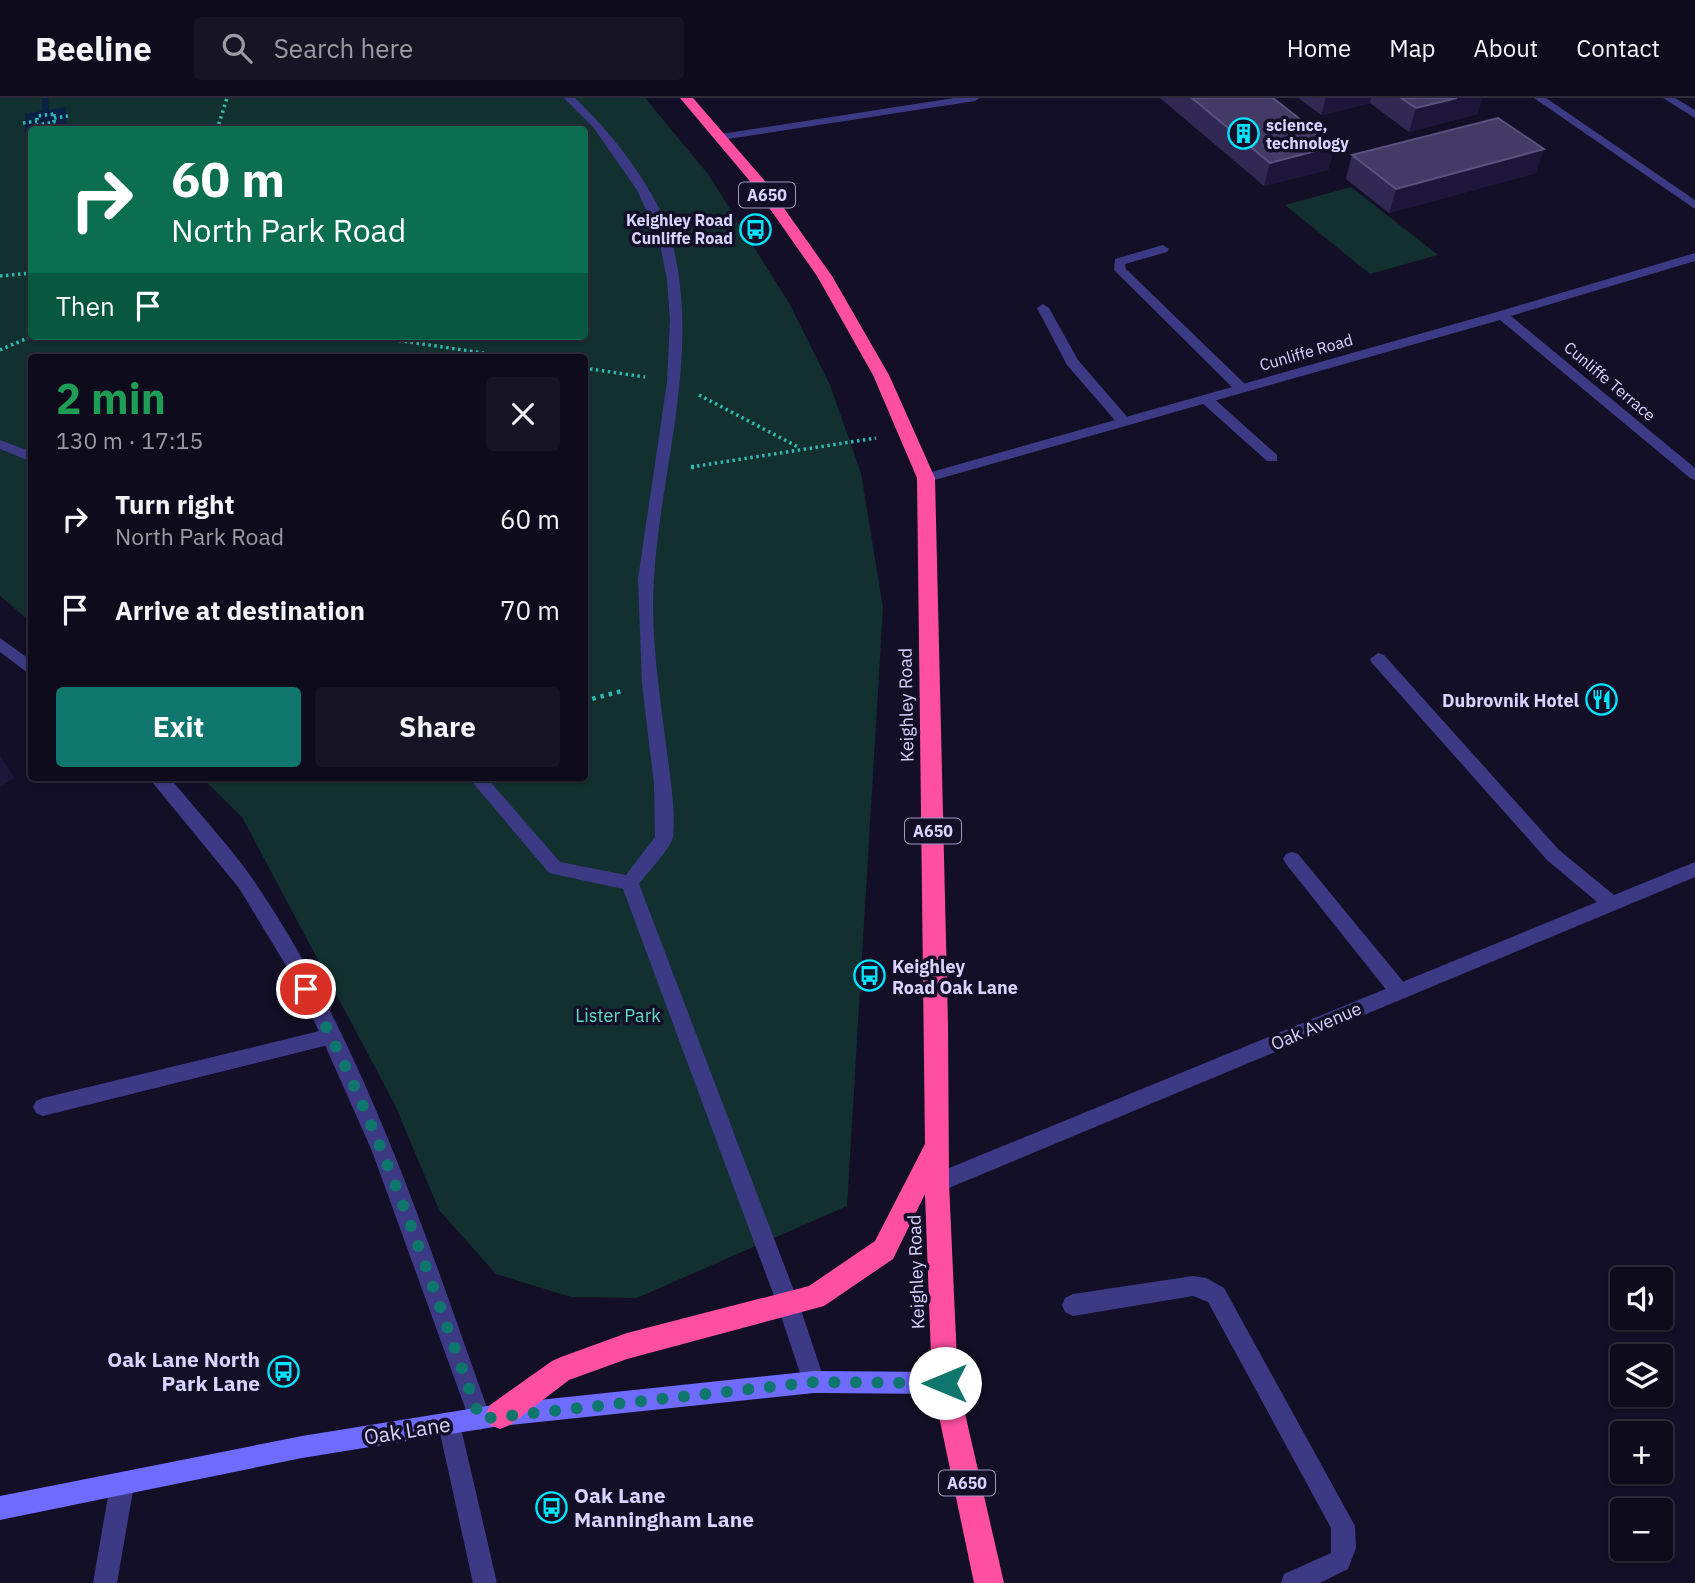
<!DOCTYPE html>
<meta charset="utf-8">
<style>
:root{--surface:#0e0b1c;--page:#171425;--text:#f1f3f6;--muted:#9b9ba3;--line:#2e2b3b;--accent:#0f766e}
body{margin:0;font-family:"IBM Plex Sans",sans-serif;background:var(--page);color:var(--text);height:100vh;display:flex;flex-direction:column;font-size:26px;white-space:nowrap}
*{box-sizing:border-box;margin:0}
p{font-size:23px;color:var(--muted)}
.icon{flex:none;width:38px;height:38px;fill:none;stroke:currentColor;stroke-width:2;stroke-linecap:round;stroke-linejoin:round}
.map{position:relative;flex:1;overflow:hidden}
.sheet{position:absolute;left:28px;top:256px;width:560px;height:427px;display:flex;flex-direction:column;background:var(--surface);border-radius:7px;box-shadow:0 2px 5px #0004,0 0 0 2px var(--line)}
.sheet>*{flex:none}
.hud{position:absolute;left:28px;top:28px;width:560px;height:214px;border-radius:7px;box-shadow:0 2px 5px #0004,0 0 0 2px var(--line);background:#0b6e4f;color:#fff;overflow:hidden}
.fabs{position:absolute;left:1610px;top:1169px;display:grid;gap:14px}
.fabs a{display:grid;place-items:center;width:63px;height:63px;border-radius:7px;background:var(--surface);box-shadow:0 2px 5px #0004,0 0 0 2px var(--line);font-size:35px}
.pin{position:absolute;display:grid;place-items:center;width:60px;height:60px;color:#fff;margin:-30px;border:4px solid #fff;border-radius:50%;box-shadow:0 2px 7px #0007}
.me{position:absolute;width:77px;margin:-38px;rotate:270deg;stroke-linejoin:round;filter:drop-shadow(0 0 5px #0008)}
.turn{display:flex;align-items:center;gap:24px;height:147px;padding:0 28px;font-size:32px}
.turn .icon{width:91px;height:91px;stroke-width:2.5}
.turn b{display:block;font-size:49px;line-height:60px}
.then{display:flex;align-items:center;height:66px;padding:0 28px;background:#0003;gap:14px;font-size:26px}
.round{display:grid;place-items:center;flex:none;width:74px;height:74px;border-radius:7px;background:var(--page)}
.headline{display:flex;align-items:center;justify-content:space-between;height:119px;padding:0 28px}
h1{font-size:42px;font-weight:700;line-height:52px;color:#1e9e55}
.primary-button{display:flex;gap:14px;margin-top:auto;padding:14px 28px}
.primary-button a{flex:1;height:80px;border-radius:7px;background:var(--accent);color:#fff;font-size:28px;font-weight:700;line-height:80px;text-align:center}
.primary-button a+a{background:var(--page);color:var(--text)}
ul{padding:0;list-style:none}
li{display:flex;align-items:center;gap:21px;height:91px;padding:0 28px}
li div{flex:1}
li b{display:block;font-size:26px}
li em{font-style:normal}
header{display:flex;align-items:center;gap:42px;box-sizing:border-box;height:98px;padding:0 35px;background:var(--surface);border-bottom:2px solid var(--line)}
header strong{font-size:33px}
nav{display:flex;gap:38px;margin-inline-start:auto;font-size:24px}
.search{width:490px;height:63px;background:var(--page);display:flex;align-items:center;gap:18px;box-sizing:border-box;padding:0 24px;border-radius:7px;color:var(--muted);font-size:26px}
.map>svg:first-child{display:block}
</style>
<header>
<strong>Beeline</strong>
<div class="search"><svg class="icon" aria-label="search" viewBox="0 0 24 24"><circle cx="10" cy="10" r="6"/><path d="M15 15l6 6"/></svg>Search here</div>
<nav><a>Home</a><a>Map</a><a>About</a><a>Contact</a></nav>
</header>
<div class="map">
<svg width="1695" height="1485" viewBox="0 0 1695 1485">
<rect width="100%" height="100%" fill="#130f26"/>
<g fill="#12302f" fill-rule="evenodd">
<path d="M0 0H645L708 76 789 205 830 287 861 375 883 510 847 1108 637 1200 571 1199 496 1176 439 1112 395 1007 242 719 201 679H584V259H32L31 524 0 498ZM32 32H584V238H32Z"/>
<path d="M1351 89 1438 157 1370 176 1285 107Z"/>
</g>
<path fill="#0a1f44" d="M42 0H48L49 12 66 9 67 27 25 34V16L42 13Z"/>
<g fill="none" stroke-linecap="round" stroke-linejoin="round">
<g stroke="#2fb8b0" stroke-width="3.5" stroke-dasharray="2.5 3.5" stroke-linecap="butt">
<path d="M54 16V24L37 27V18Z"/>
<path d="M54 20 68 18"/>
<path d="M23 25 37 23"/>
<path d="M217 32 227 0"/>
<path d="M0 178 32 175"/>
<path d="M369 238 510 259"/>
<path d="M0 252 32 238"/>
<path d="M584 270 645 279"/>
<path d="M699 297 800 350"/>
<path d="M691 369 876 340"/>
</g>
<g stroke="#2fb8b0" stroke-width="4.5" stroke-dasharray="3.5 5" stroke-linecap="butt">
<path d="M691 369H694"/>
<path d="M584 603 622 593"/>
</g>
<g fill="#3d3a85" fill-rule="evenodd">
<path d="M1534 0H1546L1695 102V111Z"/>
<path d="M1663 0H1675L1695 12V20Z"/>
<path d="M1163 147 1169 151 1167 154 1125 166 1126 171 1247 288V294H1237L1114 172 1115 161Z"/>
<path d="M1043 206 1049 210 1078 262 1129 321V327H1119L1067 267 1037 210Z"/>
<path d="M1206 297 1211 298 1277 357V363H1267L1201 304V298Z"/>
<path d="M1292 754 1298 756 1406 887 1408 893 1406 899 1399 901 1392 899 1286 766 1283 761 1286 756Z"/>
<path d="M332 930 339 932 342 938 339 944 332 946 43 1018 36 1015 33 1009 36 1003 43 1000Z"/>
<path d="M1193 1178 1206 1180 1224 1190 1355 1428 1356 1450 1348 1471 1320 1485H1281L1284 1476 1331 1455V1430L1208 1204 1193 1198 1073 1218 1065 1214 1062 1207 1065 1200 1073 1196Z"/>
<path d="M449 1315 457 1318 460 1326 497 1485H473L438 1326 441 1318Z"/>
</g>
<g fill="#3d3a85" fill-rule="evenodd">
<path d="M564 0H575C613 36 658 93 672 144 701 256 661 368 654 480 650 534 660 600 667 654 670 679 676 714 673 739 671 750 647 775 639 786L799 1206 825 1284 822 1292 814 1295 806 1292 803 1284 777 1206 623 791 549 775 468 679H486L560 764 626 777 655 739 654 686 642 586 638 481 667 284 670 222 667 182 659 141 637 92 593 29Z"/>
<path d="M954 0H980L975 3 721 42 715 39 721 36Z"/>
<path d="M1695 155V163L1511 218 1695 370V382L1690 380 1500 222 931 383 926 385 919 380 921 377 1497 214Z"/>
<path d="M0 342 32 354V364L0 351Z"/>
<path d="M0 540 32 563V578L0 554Z"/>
<path d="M1378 555 1384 557 1559 752 1614 797 1695 764V779L944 1092 937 1095 930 1092 927 1085 930 1078 1597 804 1547 762 1372 565 1370 561Z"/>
<path d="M148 679H167L175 686C201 718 229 747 252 780 363 941 426 1139 491 1321L488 1329 480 1332 472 1329 372 1053 316 927 285 866 239 790Z"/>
<path d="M122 1375 130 1379 134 1387 117 1485H93L110 1387 114 1379Z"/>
</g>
<path fill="#6f6bff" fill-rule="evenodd" d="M814 1273 945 1274 953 1277 956 1285 953 1293 945 1296 814 1295 500 1328 302 1360 0 1422V1398L302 1338 500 1306Z"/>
<path fill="#ff4fa3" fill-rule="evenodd" d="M680 0H693L764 82 832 178 889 277 935 380 948 927 949 1085 958 1285 1004 1485H974L932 1285 925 1096 893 1161 824 1208 627 1261 569 1282 510 1327 500 1331 490 1327 486 1317 490 1307 552 1263 561 1259 627 1235 809 1188 875 1143 925 1046 917 380 873 277 817 178 754 88Z"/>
</g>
<g fill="#312854">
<path d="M1160 0H1273L1334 48 1328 72 1264 88Z"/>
<path d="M1298 0H1482L1477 16 1409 34 1370 5 1321 17Z"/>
<path d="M1352 57 1536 75 1389 115 1346 81Z"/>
</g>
<g fill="#1d163a">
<path d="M1326 0H1371L1370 5 1321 17Z"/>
<path d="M1457 0H1482L1477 16 1409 34 1416 10Z"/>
<path d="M1334 48 1328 72 1264 88 1270 65Z"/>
<path d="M1544 51 1536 75 1389 115 1396 91Z"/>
<path d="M0 657 15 680 0 689Z"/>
</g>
<g fill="#433a66" stroke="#5a527e" stroke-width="2">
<path d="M1192 0H1273L1334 48 1270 65Z"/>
<path d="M1401 0H1457L1416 10Z"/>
<path d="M1498 20 1544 51 1396 91 1352 57Z"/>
</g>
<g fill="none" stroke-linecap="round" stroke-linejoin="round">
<path stroke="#0f766e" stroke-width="12" stroke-dasharray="0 21.6" d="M306 891C381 1027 427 1175 480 1321L814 1284 945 1285"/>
</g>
<defs>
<symbol id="building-ring" viewBox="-11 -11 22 22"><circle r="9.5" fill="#130f26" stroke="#00e5ff" stroke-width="1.5"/><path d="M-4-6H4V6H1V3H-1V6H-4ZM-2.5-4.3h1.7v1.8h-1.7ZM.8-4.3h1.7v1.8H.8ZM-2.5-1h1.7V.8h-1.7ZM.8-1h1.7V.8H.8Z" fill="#00e5ff"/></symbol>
<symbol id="bus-ring" viewBox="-11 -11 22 22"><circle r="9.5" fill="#130f26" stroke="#00e5ff" stroke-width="1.5"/><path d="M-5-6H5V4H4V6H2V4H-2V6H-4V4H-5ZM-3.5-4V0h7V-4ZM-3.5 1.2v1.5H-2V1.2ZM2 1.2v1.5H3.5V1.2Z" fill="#00e5ff"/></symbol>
<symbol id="restaurant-ring" viewBox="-11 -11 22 22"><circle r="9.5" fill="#130f26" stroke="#00e5ff" stroke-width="1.5"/><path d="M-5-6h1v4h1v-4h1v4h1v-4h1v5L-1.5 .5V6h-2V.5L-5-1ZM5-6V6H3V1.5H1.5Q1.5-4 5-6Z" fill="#00e5ff"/></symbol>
</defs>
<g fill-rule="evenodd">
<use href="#building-ring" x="1226" y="18" width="35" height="35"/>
<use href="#bus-ring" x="738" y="114" width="35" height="35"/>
<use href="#restaurant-ring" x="1584" y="584" width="35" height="35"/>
<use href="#bus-ring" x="852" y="860" width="35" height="35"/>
<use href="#bus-ring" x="266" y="1256" width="35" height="35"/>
<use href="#bus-ring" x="534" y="1392" width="35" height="35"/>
</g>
<g text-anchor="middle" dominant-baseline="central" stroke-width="7" stroke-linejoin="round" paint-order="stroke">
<g font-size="16" font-weight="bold" fill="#d9d4ff" stroke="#130f26" text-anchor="start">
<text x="1266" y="27">science,<tspan x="1266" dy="18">technology</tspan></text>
<text x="733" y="122" text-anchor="end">Keighley Road<tspan x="733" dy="18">Cunliffe Road</tspan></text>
</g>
<g fill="#130f26" stroke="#9e99be" stroke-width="2">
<rect x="739" y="84.5" width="56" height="25" rx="5"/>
<rect x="905" y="720.5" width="56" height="25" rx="5"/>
<rect x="939" y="1372.5" width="56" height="25" rx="5"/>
</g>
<g font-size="16" font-weight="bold" fill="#d9d4ff">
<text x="767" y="97">A650</text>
<text x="933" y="733">A650</text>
<text x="967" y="1385">A650</text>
</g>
<g font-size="16" fill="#d9d4ff" stroke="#130f26">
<text transform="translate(1306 254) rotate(-16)">Cunliffe Road</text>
<text transform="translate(1610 283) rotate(40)">Cunliffe Terrace</text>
</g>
<g font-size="18" font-weight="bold" fill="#d9d4ff" stroke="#130f26" text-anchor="end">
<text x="1579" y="602">Dubrovnik Hotel</text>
<text x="892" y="868" text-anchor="start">Keighley<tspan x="892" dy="21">Road Oak Lane</tspan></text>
</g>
<g font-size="18" fill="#d9d4ff" stroke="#130f26">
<text transform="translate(906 607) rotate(-91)">Keighley Road</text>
<text transform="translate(1316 928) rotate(-23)">Oak Avenue</text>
<text transform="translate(916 1174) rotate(-92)">Keighley Road</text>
</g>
<g font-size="18" fill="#5fe0c0" stroke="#130f26">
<text x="618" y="917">Lister Park</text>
</g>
<g font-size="21" font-weight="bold" fill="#d9d4ff" stroke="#130f26" text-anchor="end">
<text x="260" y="1261">Oak Lane North<tspan x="260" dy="24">Park Lane</tspan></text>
<text x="574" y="1397" text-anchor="start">Oak Lane<tspan x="574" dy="24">Manningham Lane</tspan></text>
</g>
<g font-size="21" fill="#d9d4ff" stroke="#130f26">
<text transform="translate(407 1332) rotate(-9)">Oak Lane</text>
</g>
</g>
</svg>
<div class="fabs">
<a><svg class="icon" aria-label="sound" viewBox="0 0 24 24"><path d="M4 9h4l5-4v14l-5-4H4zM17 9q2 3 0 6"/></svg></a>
<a><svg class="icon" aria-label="layers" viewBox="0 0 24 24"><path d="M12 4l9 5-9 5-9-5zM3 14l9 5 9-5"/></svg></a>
<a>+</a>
<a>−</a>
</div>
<div class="pin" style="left:306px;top:891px;background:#d93025"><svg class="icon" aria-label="arrive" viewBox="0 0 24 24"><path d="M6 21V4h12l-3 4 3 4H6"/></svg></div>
<svg class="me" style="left:945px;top:1285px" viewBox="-20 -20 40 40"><circle r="19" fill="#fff"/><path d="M0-13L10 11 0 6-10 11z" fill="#0f766e"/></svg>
<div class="hud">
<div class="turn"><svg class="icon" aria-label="right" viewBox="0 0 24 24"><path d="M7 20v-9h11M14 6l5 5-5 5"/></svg><div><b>60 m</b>North Park Road</div></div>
<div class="then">Then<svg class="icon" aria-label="arrive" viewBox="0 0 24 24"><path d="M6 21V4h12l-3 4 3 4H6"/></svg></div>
</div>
<section class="sheet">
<div class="headline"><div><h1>2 min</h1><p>130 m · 17:15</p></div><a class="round"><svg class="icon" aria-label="close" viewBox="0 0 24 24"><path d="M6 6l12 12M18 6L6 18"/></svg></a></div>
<ul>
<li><svg class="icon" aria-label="right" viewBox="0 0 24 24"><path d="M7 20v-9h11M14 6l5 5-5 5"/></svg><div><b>Turn right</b><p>North Park Road</p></div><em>60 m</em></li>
<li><svg class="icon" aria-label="arrive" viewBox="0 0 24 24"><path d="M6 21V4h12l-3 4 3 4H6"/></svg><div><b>Arrive at destination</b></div><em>70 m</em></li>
</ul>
<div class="primary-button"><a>Exit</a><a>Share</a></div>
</section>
</div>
